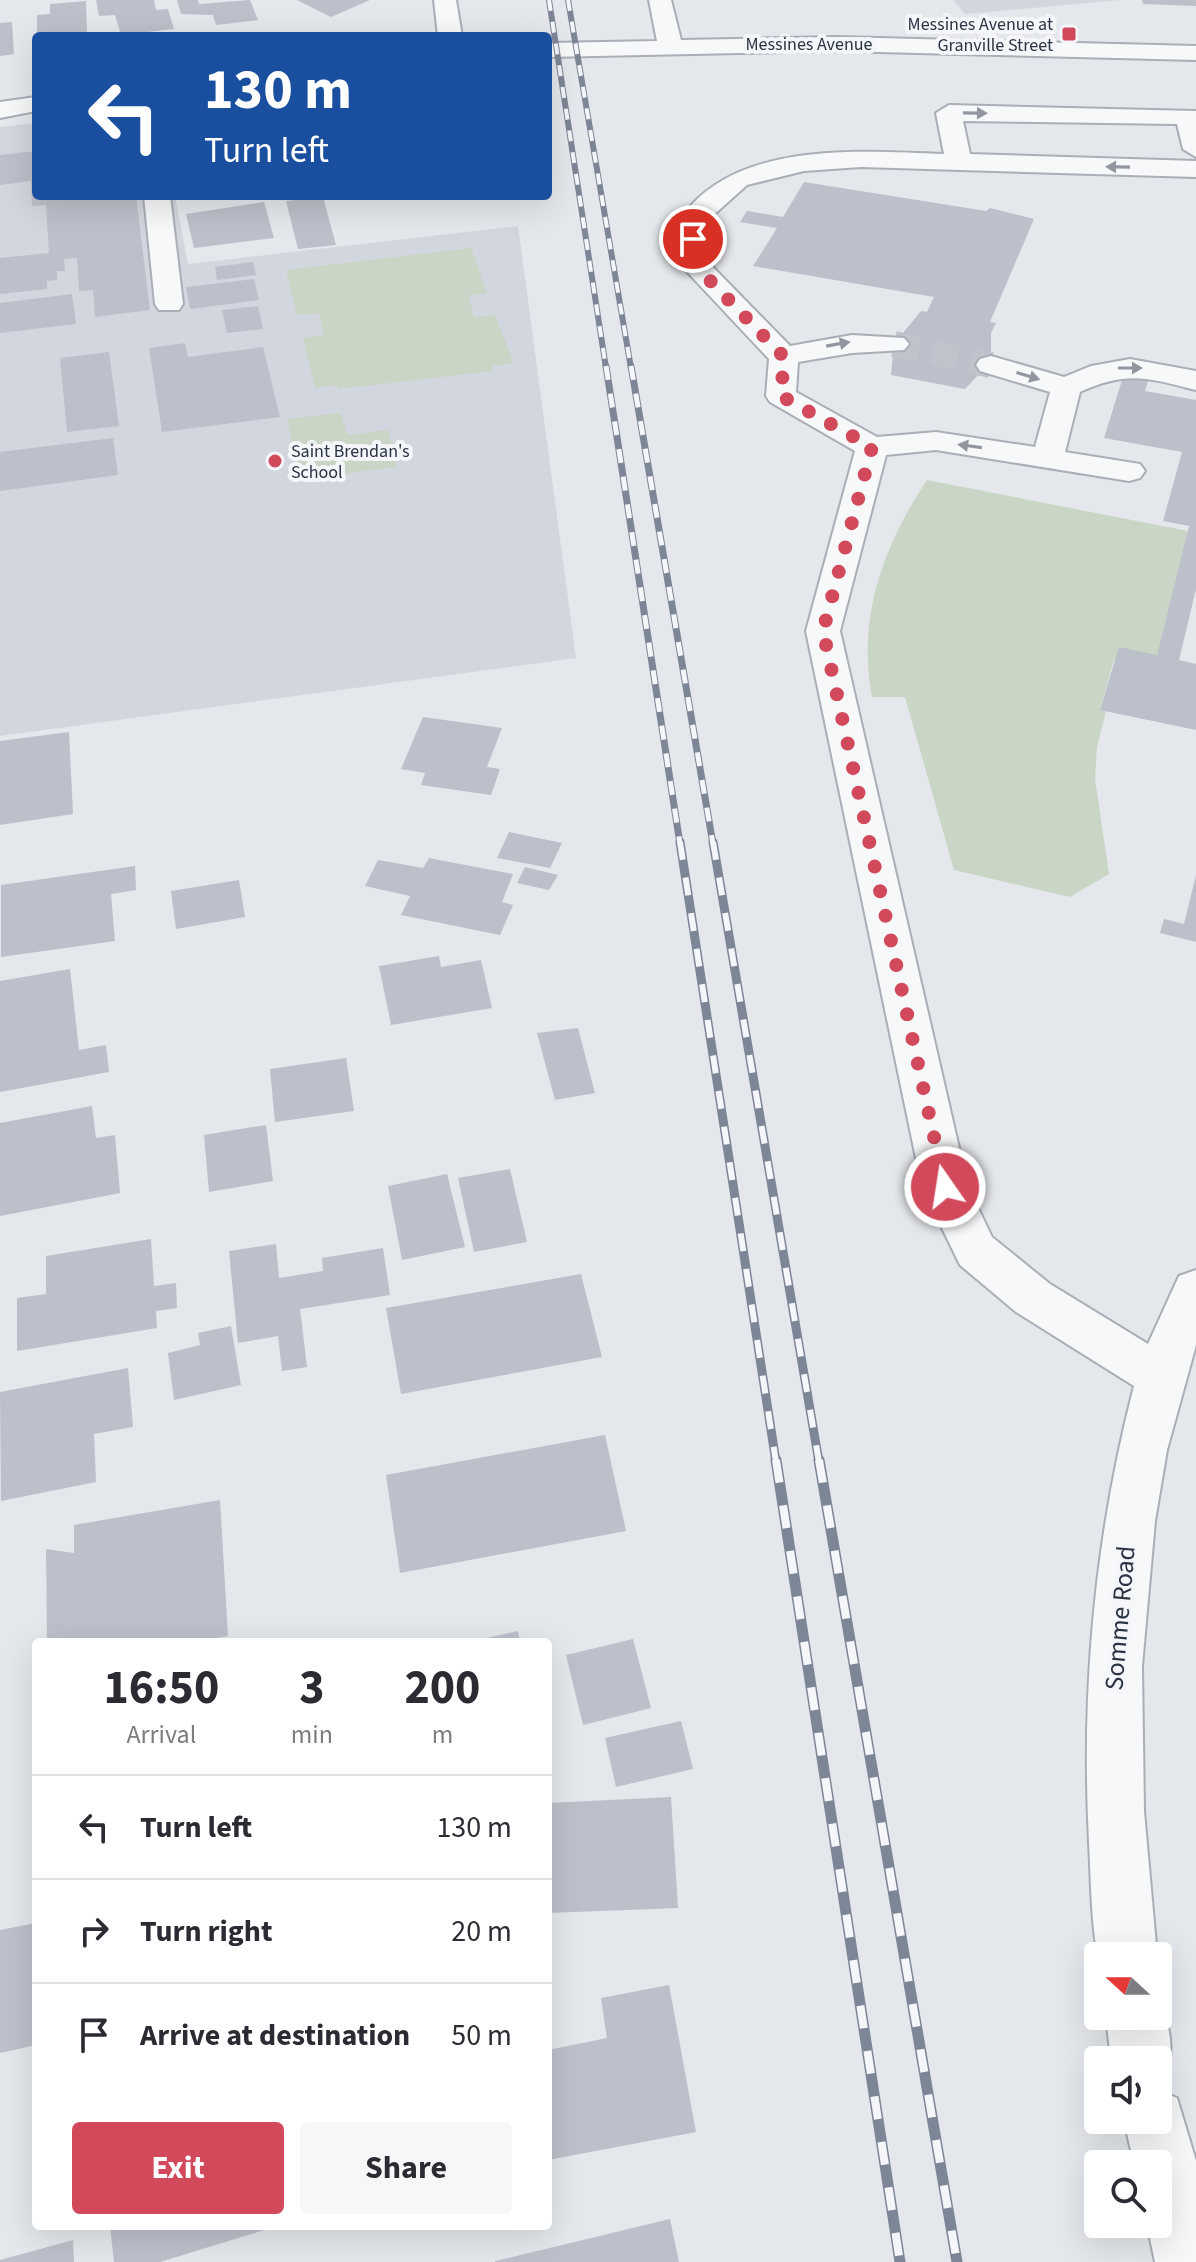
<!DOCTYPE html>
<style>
:root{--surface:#fff;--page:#f7f7f7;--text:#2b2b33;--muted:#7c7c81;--line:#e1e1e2;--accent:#d1495b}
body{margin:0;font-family:"Source Sans 3",sans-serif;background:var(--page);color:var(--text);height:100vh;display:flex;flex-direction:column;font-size:30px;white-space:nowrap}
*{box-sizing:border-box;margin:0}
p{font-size:26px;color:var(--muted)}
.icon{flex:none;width:44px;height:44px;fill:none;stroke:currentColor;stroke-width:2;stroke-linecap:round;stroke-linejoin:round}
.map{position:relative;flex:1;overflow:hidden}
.drawer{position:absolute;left:32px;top:1638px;width:520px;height:592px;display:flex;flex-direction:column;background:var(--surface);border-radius:8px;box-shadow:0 8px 32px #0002}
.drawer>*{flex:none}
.top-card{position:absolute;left:32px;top:32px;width:520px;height:168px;border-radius:8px;box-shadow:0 8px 32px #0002;background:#1a4fa0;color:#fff;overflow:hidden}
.needle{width:52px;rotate:291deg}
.controls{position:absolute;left:1084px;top:1942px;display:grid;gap:16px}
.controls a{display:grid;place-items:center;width:88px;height:88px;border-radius:8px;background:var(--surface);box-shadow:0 8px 32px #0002;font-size:40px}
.pin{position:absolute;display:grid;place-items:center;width:68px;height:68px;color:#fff;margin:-34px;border:4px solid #fff;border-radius:50%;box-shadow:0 2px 8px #0007}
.me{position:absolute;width:88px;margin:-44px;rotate:347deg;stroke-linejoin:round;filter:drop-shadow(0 0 6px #0008)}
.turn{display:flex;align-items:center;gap:28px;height:168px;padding:0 40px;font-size:36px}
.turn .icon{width:104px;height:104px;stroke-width:2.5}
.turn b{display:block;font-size:56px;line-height:68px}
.eta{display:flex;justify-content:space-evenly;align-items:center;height:136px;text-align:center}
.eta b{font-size:48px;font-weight:700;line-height:56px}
.button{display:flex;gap:16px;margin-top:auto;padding:16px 40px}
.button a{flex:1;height:92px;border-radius:8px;background:var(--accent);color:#fff;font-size:32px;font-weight:700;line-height:92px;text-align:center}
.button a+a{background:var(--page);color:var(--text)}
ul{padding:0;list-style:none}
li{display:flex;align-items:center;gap:24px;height:104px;padding:0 40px;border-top:2px solid var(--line)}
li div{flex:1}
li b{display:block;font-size:30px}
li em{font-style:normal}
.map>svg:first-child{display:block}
</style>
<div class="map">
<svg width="1196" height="2262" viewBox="0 0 1196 2262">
<rect width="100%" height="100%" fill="#e4e7ec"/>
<g fill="#d2d6de">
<path d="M953 0H1120L965 14Z"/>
<path d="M36 123V196H175L188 264 518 226 576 658 0 736V127Z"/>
</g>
<g fill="#c9d6c5">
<path d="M471 248 487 293 468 295 474 317 495 315 514 363 492 366 493 371 338 389 337 385 315 388 303 338 324 335 319 313 297 315 286 270Z"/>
<path d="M341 413 347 435 388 430 397 467 300 479 287 419Z"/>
<path d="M927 480 1188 531 1157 655 1114 660 1100 709 1106 711 1097 747 1095 779 1109 874 1070 897 954 870 905 697H872C857 618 883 546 927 480Z"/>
</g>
<g fill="#bbc0ca">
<path d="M96 0H154L156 10 168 9 174 29 121 35 115 15 99 16Z"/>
<path d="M177 0H198L199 4 250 0 258 20 216 25 213 15 181 14Z"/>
<path d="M297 0H370L331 17Z"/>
<path d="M1142 0H1196V6L1143 4Z"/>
<path d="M86 1 87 33 37 36V15L50 14V4Z"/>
<path d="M12 22 14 54 0 56V23Z"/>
<path d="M36 151V196H136L150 310 95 317 93 290 79 291 77 258 64 259 65 271H57V280L47 281V289L0 294V258L49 253 46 205 32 206 31 181 0 185V155Z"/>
<path d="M804 182 986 211 990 208 1034 219 990 322 996 323 991 333V361L965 389 891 375 894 344 921 311 927 312 934 297 753 266 777 228 740 222 747 211 783 217Z"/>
<path d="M323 197 336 245 298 249 286 201Z"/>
<path d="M264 202 274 238 194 248 186 214Z"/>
<path d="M253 262 256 275 217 280 215 267Z"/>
<path d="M254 279 259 300 190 309 186 287Z"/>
<path d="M72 294 76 324 0 333V303Z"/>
<path d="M258 306 263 329 227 333 222 310Z"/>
<path d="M185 343 188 357 263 347 280 417 162 432 149 348Z"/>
<path d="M109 352 119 426 67 432 60 358Z"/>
<path d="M1123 377 1148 381 1145 391 1196 400V589L1179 660 1196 664V730L1100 710 1119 647 1157 655 1189 526 1163 521 1182 452 1104 438Z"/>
<path d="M113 438 118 475 0 491V452Z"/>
<path d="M423 717 502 728 487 767 500 769 491 795 421 785 425 773 401 769Z"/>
<path d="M69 732 73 814 0 825V741Z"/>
<path d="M509 832 562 843 550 868 497 858Z"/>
<path d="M429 858 513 874 502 902 513 905 500 935 401 915 410 896 365 886 378 860 423 868Z"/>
<path d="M135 866 136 890 111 894 115 941 1 957V885Z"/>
<path d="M525 867 558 875 549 890 517 883Z"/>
<path d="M1196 875V942L1160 933 1164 919 1184 924Z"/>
<path d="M239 880 245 917 176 929 171 891Z"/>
<path d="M439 956 441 967 481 960 492 1008 391 1025 379 966Z"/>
<path d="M70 969 79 1050 106 1045 109 1072 0 1092V981Z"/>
<path d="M578 1028 595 1093 555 1100 537 1033Z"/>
<path d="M346 1058 354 1111 275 1122 270 1069Z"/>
<path d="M92 1106 96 1138 115 1135 120 1193 0 1216V1123Z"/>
<path d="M266 1125 273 1181 209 1192 204 1135Z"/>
<path d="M510 1169 527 1242 474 1252 458 1178Z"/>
<path d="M447 1174 465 1247 402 1260 388 1186Z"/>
<path d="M151 1239 154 1286 176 1283 177 1308 156 1311 157 1328 17 1351V1298L46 1294V1256Z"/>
<path d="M276 1244 279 1278 323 1271 322 1258 383 1248 390 1295 300 1309 307 1367 282 1371 278 1336 238 1343 229 1251Z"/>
<path d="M581 1274 602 1357 401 1394 386 1308Z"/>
<path d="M231 1326 241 1385 174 1400 168 1353 200 1345 198 1333Z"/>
<path d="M128 1368 133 1427 94 1434 96 1482 1 1501 0 1392Z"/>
<path d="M605 1435 626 1531 400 1573 386 1475Z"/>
<path d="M220 1500 228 1636 194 1642H47L46 1549 74 1553V1525Z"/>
<path d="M518 1631 520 1642H474V1641Z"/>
<path d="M633 1639 651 1708 583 1725 566 1655Z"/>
<path d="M681 1721 693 1769 616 1787 605 1738Z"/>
<path d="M671 1797 678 1908 548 1913V1803Z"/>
<path d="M36 1923V2045L0 2053V1930Z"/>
<path d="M669 1985 696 2132 548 2160V2050L607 2038 601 1998Z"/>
<path d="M670 2219 679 2262H495V2261Z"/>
<path d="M110 2226H274V2227L160 2262H114Z"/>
<path d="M73 2240 74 2262H0V2260Z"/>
</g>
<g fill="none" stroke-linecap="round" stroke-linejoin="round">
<path stroke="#bfc3cb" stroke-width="26" stroke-dasharray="26 13" stroke-linecap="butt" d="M894 344 991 365"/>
<defs>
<g id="minor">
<path d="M434 0H456L462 36H438Z"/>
<path d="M649 0H671L681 40 838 37 1196 46V60L838 51 548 57V43L657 41Z"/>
<path d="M36 97V111L0 118V102Z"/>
<path d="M949 105 1196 111V157L1183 149 1177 124 963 121 970 154 1196 161V177L861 167 804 171 747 185 708 220 705 259 790 346 852 335 904 338 909 344 904 350 852 353 798 362 796 392 877 437 936 432 1035 447 1050 392 980 371 976 365 980 359 991 356 1064 377 1091 366 1130 359 1196 371V390C1148 378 1127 370 1080 392L1065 452 1140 464 1145 471 1140 478 1129 481 936 450 886 455 840 631 968 1187 992 1237 1050 1284 1148 1344 1179 1276 1196 1270V1345L1167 1450 1155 1521 1142 1666 1144 1811 1157 1956 1098 1958C1091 1920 1091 1880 1089 1842 1081 1687 1095 1536 1134 1386L1016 1312 960 1265 922 1187 806 631 855 451 770 402 766 396 769 359 677 261 681 218C735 140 860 151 944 154L936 113Z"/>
<path d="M144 196H170L183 304 179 310H159L155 304Z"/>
<path d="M1158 1996C1170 2025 1176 2053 1164 2082L1158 2084V2060H1111L1106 2016H1158Z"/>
<path d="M1158 2090 1177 2098 1196 2161V2262H1155L1147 2224H1158V2164H1134L1124 2120H1158Z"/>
</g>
</defs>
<use href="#minor" stroke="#a9aeb7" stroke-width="4"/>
<use href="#minor" fill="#f7f8fa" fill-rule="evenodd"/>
<defs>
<g id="rail-far3">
<path d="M549 0 606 368"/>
<path d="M568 0 631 368"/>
</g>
<g id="rail-far2">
<path d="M606 366 680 844"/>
<path d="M631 366 713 844"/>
</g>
<g id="rail-far1">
<path d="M680 842 776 1462"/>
<path d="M713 842 819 1462"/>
</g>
<g id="rail">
<path d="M776 1460 900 2262"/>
<path d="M819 1460 957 2262"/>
</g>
</defs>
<use href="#rail-far3" stroke="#7d8696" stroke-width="6"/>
<use href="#rail-far2" stroke="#7d8696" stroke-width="7"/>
<use href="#rail-far1" stroke="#7d8696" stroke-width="9"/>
<use href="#rail" stroke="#7d8696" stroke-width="11"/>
<use href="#rail-far3" stroke="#f4f6f9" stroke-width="4" stroke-dasharray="11" stroke-linecap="butt"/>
<use href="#rail-far2" stroke="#f4f6f9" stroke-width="5" stroke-dasharray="14" stroke-linecap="butt"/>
<use href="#rail-far1" stroke="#f4f6f9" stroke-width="6" stroke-dasharray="18" stroke-linecap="butt"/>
<use href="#rail" stroke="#f4f6f9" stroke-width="8" stroke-dasharray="23" stroke-linecap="butt"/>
</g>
<defs><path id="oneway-solid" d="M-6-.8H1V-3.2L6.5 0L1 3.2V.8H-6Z" transform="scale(2)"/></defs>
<g fill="#9196a0">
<use href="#oneway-solid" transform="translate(975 113) rotate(1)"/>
<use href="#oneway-solid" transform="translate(1118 167) rotate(-179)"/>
<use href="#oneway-solid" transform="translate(838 344) rotate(-10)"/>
<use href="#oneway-solid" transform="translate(1130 368)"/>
<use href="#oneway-solid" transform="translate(1028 376) rotate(17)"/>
<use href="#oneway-solid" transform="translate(970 446) rotate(-172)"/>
</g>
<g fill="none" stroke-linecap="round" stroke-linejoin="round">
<path stroke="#d1495b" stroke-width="14" stroke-dasharray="0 25.2" d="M693 239 691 261 784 357 781 396 872 447 823 631 945 1187"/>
</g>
<g fill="#d1495b" stroke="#f4f6f9" stroke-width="3">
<rect x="1061" y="26" width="16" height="16" rx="4"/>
<circle cx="275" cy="461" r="8"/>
</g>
<g text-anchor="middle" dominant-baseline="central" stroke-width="8" stroke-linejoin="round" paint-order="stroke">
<g font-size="18" fill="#2b3445" stroke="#f4f6f9" text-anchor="end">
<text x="1053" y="24">Messines Avenue at<tspan x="1053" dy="21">Granville Street</tspan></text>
<text x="291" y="451" text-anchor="start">Saint Brendan's<tspan x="291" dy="21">School</tspan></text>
</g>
<g font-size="18" fill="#2b3445" stroke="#f4f6f9">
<text x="809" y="44">Messines Avenue</text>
</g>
<g font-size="26" fill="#2b3445" stroke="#f4f6f9">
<text transform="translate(1120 1618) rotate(-85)">Somme Road</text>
</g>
</g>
</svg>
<div class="controls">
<a><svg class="needle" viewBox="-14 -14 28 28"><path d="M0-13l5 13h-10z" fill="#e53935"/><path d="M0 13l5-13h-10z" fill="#7c7c81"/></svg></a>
<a><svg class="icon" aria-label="sound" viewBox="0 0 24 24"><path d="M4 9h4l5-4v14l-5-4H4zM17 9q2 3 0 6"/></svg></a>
<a><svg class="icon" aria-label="search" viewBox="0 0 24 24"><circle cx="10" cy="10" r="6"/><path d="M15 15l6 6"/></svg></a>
</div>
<div class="pin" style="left:693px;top:239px;background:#d93025"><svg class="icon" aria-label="arrive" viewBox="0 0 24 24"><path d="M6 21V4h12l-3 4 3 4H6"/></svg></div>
<svg class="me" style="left:945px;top:1187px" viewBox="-20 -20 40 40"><circle r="17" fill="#d1495b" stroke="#fff" stroke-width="3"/><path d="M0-11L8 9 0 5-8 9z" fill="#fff"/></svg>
<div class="top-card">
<div class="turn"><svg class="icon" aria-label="left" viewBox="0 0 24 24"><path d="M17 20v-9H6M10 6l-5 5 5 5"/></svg><div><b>130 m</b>Turn left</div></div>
</div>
<section class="drawer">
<div class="eta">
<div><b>16:50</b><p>Arrival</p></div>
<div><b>3</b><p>min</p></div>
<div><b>200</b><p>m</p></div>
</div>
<ul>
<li><svg class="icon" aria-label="left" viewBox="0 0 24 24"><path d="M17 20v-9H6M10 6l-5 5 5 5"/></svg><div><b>Turn left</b></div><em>130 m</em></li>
<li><svg class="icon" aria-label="right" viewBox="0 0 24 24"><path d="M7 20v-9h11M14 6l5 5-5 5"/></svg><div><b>Turn right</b></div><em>20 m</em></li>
<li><svg class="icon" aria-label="arrive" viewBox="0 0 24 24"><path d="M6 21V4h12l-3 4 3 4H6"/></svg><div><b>Arrive at destination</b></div><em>50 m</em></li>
</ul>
<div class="button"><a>Exit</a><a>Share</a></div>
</section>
</div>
